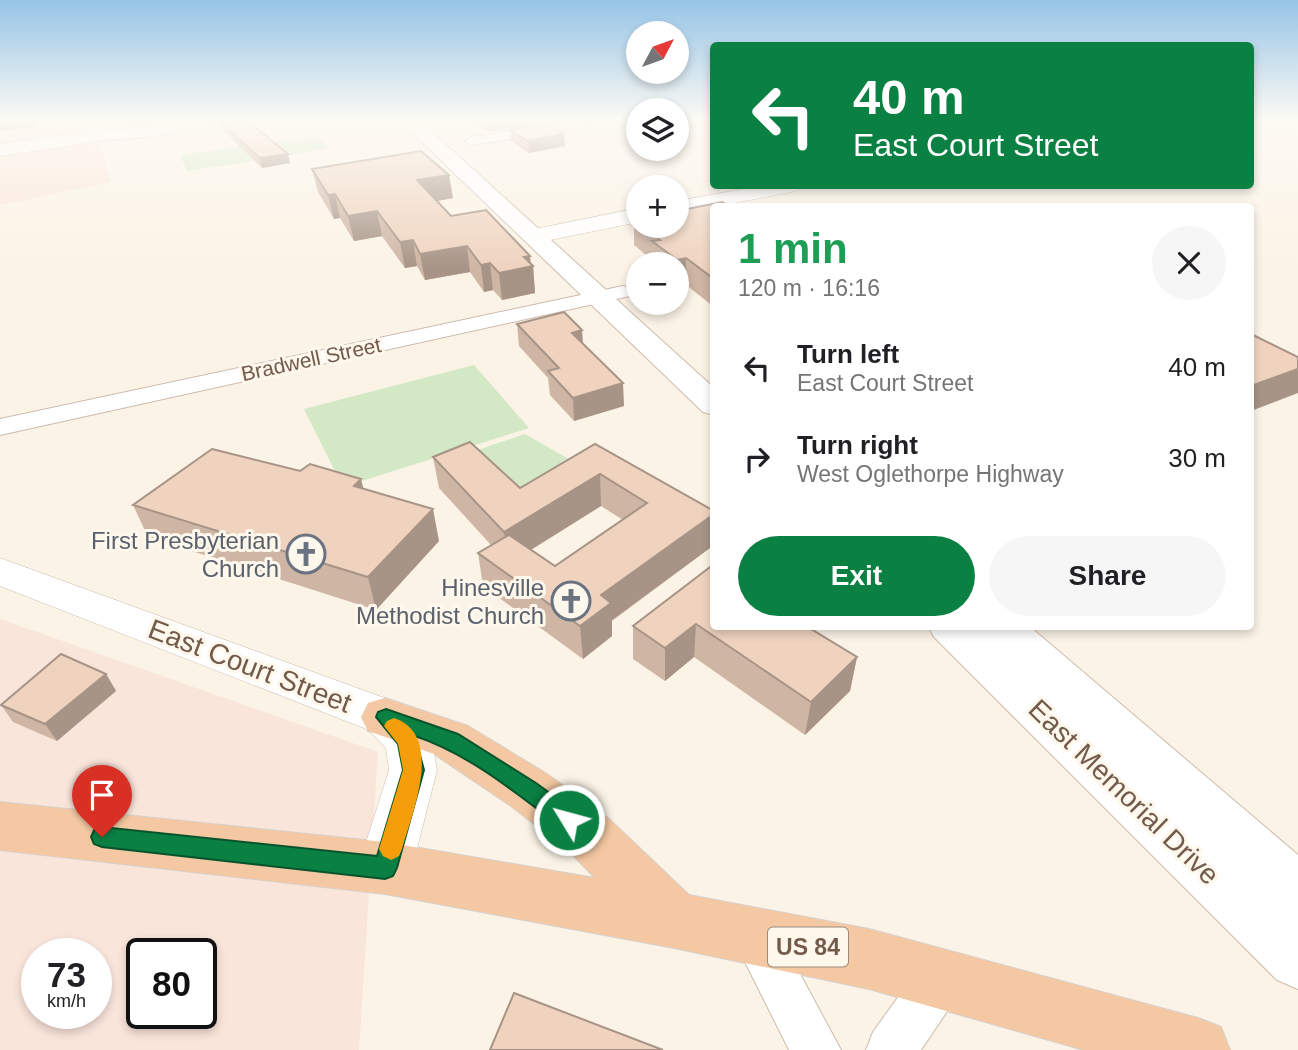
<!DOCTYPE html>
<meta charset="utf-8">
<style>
:root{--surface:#fff;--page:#f6f6f6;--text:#202124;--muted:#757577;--accent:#0b8043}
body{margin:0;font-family:Helvetica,sans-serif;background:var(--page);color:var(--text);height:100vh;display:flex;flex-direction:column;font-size:26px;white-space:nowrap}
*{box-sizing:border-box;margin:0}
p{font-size:23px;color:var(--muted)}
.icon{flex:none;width:38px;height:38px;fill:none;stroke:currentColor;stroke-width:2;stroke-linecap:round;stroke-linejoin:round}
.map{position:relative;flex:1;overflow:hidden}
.sheet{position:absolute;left:710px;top:203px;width:544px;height:427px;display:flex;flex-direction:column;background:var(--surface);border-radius:7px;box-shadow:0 4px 10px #0003}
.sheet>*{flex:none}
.guide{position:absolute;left:710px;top:42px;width:544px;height:147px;border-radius:7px;box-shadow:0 4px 10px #0003;background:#0b8043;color:#fff;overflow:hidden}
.needle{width:46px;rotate:49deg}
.tools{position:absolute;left:626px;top:21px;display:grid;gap:14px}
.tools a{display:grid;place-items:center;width:63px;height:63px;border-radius:50%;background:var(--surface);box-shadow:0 4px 10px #0003;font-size:35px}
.speed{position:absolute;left:21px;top:938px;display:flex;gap:14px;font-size:35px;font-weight:700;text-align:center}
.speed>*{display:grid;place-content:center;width:91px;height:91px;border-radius:50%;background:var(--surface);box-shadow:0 4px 10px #0003;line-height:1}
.speed small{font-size:18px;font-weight:400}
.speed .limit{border:4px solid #111;border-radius:10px;background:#fff;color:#111}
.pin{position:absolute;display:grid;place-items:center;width:60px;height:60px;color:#fff;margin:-72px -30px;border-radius:50% 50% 50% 0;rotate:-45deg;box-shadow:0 0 7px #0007}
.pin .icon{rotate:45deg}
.me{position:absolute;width:77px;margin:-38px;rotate:307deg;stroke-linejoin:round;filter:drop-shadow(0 0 5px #0008)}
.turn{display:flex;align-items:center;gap:24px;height:147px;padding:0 28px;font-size:32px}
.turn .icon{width:91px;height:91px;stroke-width:2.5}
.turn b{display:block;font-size:49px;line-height:60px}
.round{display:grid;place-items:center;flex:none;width:74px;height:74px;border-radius:37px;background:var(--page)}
.overview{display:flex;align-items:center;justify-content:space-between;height:119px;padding:0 28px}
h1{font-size:42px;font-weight:700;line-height:52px;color:#1e9e55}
.action{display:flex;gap:14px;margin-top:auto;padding:14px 28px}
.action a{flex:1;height:80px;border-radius:42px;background:var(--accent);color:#fff;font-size:28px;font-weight:700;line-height:80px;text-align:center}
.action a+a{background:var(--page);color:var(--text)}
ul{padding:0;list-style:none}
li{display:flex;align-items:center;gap:21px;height:91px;padding:0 28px}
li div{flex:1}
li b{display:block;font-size:26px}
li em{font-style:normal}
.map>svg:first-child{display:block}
</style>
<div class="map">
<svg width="1298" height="1050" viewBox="0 0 1298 1050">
<rect width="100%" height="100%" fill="#fbf3e6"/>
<g fill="#fae5db" fill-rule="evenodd">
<path d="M0 121H92L111 182 0 205Z"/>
<path d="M0 619 378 752 359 1050H0ZM37 954H96V1013H37ZM142 954H201V1013H142Z"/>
</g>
<g fill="#d3e8c5">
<path d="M316 135 329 148 272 158 261 144Z"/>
<path d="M250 145 259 160 187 171 180 155Z"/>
<path d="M474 365 529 428 343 487 304 409Z"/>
<path d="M525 434 588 470 524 520 457 457Z"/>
</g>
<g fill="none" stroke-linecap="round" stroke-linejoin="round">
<defs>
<g id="minor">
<path d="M195 121H230L223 125C201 128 105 147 93 136L100 132Z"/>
<path d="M573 121H606L599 125 471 145 464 141 471 137Z"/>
<path d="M623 286 630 288 633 292 630 296 0 435V419Z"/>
<path d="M755 914 771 920 841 1050H789L732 936 739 920Z"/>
<path d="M941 954 958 961 965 978 958 995 921 1050H866L873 1032 924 961Z"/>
</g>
<g id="tertiary">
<path d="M85 121H103L109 136 106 140 0 156V144L89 132Z"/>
<path d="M761 186H801L798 190 791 192 677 214V201Z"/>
<path d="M639 208V222L535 243 527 241 524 236 527 231 535 229Z"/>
<path d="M0 558 401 704 425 727 432 741 437 770 412 868 404 885 385 893 366 885 358 868 389 770 386 748 369 730 0 586Z"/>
</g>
<g id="secondary">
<path d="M400 121H420L714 388V415L703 412Z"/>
<path d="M928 626 980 629 979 626H1029L1298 855V989L1277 980 934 637Z"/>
</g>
<path id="trunk" d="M385 698 468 726 547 774 608 818 689 895 869 929 1198 1018 1221 1027 1230 1050H1084L869 989 674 948 385 894 0 850V802L385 842 595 878 570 852 511 806 434 754 368 731 361 717 368 703Z"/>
</defs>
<use href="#minor" stroke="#ccbbad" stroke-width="2"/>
<use href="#tertiary" stroke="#ccbbad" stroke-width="1"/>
<use href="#secondary" stroke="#cfbbab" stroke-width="2"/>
<use href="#trunk" stroke="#d8d1cd" stroke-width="2"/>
<use href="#minor" fill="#fff" fill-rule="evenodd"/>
<use href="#tertiary" fill="#fff" fill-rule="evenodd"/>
<use href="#secondary" fill="#fff" fill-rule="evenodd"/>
<use href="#trunk" fill="#f3c8a2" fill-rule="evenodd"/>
</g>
<g fill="#ceb5a4" fill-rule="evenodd">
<path d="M219 121H248L290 163 262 168 221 128Z"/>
<path d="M472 121H530V125L490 131 482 129Z"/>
<path d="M510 130 564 134 565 146 529 153 511 141Z"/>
<path d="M312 169 453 198 437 201 451 216 531 265 533 266 535 293 502 300 493 290 484 292 470 272 425 280 417 266 405 268 382 236 354 241 340 218 334 219 318 192Z"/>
<path d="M714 206V307L685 284 677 286V264H652V260L634 245V220L639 219V226H677Z"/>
<path d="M517 324 582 330 583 343 624 406 574 421 550 395 548 378 519 346Z"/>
<path d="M595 444 714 511V545L612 621V636L583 659 483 586 478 553 491 545 439 488 433 457 520 488ZM601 506 623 520 555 566 531 550Z"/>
<path d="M364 489 439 541 376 610 148 537 133 505Z"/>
<path d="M714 564V626L857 657 850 691 805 735 694 657 665 681 633 659V626Z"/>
<path d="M106 674 116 691 57 741 13 722 1 705Z"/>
</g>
<g fill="#a79486">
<path d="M0 121H36L37 126 0 131Z"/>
<path d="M489 121H530V125L490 131Z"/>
<path d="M564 134 565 146 529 153 528 141Z"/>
<path d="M288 154 290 163 262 168 260 158Z"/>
<path d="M449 175 453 198 421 204 417 180Z"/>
<path d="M335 194 340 218 334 219 328 195Z"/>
<path d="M377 211 382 236 354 241 348 216Z"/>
<path d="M413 240 417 266 405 268 400 242Z"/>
<path d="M467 246 470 272 425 280 420 254Z"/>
<path d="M530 256 531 267 533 266 535 293 502 300 499 273 524 257Z"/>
<path d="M686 258 685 284 677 286V260Z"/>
<path d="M490 263 493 290 484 292 481 265Z"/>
<path d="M582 330 583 353 572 333Z"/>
<path d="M1298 369V393L1251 411V386Z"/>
<path d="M623 383 624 406 574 421 573 398Z"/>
<path d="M600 474 601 506 508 564 504 532Z"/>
<path d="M361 479 369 511 354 486Z"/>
<path d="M433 509 439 541 376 610 368 577Z"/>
<path d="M714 514V545L612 620V636L583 659 580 626 601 595Z"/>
<path d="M696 624 694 657 665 681V648Z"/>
<path d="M857 657 850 691 805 735 811 702Z"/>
<path d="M106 674 116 691 57 741 45 724Z"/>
</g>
<g fill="#efd3bf" stroke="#a79486" stroke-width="2">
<path d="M219 121H248L288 154 260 158Z"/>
<path d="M547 124 564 134 528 141 510 130Z"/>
<path d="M421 151 449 175 417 180 451 216 486 210 530 256 524 257 533 266 499 273 490 263 481 265 467 246 420 254 413 240 400 242 377 211 348 216 335 194 328 195 312 169Z"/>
<path d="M722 202 730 206H714V279L686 258 677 260 652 241 660 240 641 226H677V211Z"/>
<path d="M564 312 582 330 572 333 623 383 573 398 548 371 559 368 517 324Z"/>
<path d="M1251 334 1298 357V369L1251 386Z"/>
<path d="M470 442 520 488 595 444 714 511V514L601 595 611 603 580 626 478 553 509 535 555 566 647 503 600 474 504 532 433 457Z"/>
<path d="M212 449 300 471 310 464 361 479 354 486 433 509 368 577 133 505Z"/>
<path d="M714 564V626H806L857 657 811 702 696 624 665 648 633 626Z"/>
<path d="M61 654 106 674 45 724 1 705Z"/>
<path d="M514 993 663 1050H490Z"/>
</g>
<linearGradient id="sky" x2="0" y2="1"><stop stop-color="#96c4e6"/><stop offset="0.45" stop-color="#fdfaf4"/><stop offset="1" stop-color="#fdfaf4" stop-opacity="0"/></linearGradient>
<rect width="1298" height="268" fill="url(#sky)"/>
<path fill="#0b8043" stroke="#07532c" stroke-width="2" d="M386 709 458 734 536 783 577 813 580 820 577 827 569 830 561 827C516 793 469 754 415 736L424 770 397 868 393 876 385 879 102 847 94 844 91 837 94 830 102 827 377 856 403 770 398 744 376 717 378 712Z"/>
<path fill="#f59e0b" d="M394 718C445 735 412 814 402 849L399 856 391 860 383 856 379 849 403 770 398 744 384 726 387 721Z"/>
<defs>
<symbol id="church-ring" viewBox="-11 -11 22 22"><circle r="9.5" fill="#fef7ec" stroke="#6b7280" stroke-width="1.5"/><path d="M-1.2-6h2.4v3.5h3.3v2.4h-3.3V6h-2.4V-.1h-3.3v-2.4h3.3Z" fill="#6b7280"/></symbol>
</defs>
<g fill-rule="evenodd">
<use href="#church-ring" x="284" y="532" width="44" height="44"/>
<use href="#church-ring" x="549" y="579" width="44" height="44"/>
</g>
<g text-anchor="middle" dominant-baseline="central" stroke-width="6" stroke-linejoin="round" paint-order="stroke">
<g font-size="21" fill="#735b4c" stroke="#fef7ec">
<text transform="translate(311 359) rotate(-12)">Bradwell Street</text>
</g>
<rect fill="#fef7ec" stroke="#9d8a7c" stroke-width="2" x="768" y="927.5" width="80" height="39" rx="5"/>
<g font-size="23" font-weight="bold" fill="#735b4c">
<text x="808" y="947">US 84</text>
</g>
<g font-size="24" fill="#5b616d" stroke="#fef7ec" text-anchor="end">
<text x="279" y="540">First Presbyterian<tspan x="279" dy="28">Church</tspan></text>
<text x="544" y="587">Hinesville<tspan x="544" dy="28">Methodist Church</tspan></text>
</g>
<g font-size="28" fill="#735b4c" stroke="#fef7ec">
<text transform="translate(250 666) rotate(21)">East Court Street</text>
<text transform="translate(1124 792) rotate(44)">East Memorial Drive</text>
</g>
</g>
</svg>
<div class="tools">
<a><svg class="needle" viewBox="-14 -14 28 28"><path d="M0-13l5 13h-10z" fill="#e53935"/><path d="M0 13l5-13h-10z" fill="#757577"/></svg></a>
<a><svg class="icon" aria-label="layers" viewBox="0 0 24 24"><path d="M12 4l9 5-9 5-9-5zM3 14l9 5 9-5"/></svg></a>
<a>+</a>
<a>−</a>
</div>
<div class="speed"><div>73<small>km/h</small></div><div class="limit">80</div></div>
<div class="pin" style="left:102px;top:837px;background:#d93025"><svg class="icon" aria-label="arrive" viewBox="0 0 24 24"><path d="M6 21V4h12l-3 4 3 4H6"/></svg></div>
<svg class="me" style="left:569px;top:820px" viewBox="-20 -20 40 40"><circle r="17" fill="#0b8043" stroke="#fff" stroke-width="3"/><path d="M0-11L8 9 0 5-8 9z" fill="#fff"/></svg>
<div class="guide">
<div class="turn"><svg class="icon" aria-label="left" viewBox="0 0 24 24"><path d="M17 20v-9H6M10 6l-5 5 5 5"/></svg><div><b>40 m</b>East Court Street</div></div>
</div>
<section class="sheet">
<div class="overview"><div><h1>1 min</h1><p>120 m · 16:16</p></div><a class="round"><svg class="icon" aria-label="close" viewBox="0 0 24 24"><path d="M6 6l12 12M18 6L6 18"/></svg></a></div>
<ul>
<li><svg class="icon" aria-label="left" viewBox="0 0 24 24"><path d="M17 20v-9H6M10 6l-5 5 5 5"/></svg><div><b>Turn left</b><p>East Court Street</p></div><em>40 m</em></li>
<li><svg class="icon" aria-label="right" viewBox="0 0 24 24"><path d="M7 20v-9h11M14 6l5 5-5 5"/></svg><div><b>Turn right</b><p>West Oglethorpe Highway</p></div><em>30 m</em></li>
</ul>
<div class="action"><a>Exit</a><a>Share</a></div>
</section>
</div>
